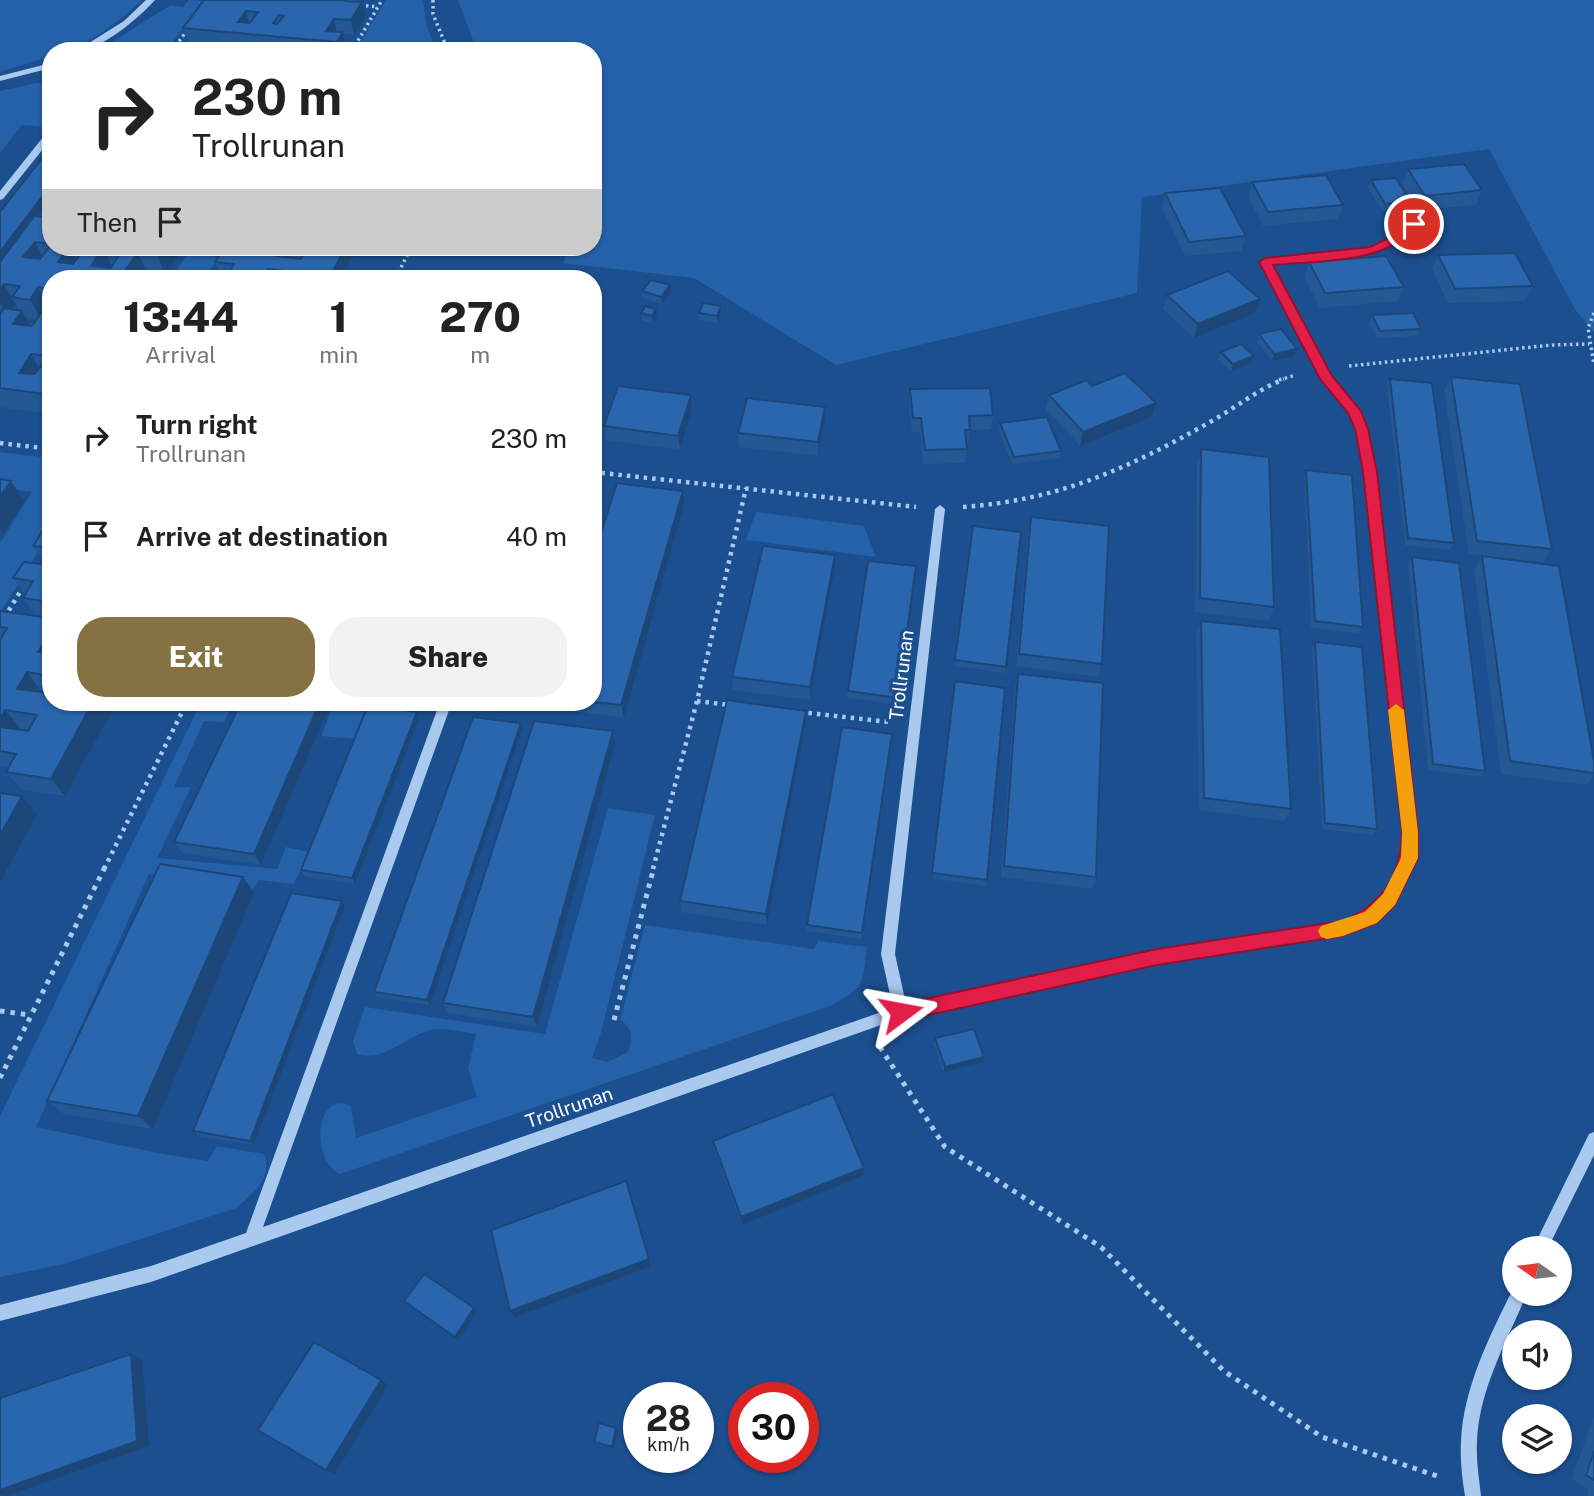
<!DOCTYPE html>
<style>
:root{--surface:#fff;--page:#f2f2f2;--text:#222;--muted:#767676;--accent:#857141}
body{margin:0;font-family:"Public Sans",sans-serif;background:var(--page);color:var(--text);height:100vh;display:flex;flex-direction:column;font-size:26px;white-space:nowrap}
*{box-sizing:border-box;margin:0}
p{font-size:23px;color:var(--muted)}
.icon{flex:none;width:38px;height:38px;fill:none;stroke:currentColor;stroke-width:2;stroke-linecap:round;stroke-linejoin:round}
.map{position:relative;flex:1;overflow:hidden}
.side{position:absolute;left:42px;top:270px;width:560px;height:441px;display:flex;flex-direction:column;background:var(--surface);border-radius:28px;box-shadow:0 2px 5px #0004}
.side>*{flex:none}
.banner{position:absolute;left:42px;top:42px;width:560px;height:214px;border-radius:28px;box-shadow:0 2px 5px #0004;background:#fff;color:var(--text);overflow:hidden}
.needle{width:46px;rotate:284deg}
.fabs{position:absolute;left:1502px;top:1236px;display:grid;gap:14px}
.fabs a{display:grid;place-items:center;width:70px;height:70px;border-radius:50%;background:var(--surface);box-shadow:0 2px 5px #0004;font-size:35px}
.speed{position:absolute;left:623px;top:1382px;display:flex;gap:14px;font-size:35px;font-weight:700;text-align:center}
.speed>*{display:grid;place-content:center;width:91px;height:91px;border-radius:50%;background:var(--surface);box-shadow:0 2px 5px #0004;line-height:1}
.speed small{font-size:18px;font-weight:400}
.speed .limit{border:10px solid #d22;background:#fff;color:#111}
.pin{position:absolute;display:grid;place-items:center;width:60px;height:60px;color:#fff;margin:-30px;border:4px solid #fff;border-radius:50%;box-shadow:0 2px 7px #0007}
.me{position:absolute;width:77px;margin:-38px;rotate:77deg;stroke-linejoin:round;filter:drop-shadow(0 0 5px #0008)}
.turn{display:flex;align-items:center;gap:24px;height:147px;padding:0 35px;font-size:32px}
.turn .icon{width:91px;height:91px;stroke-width:2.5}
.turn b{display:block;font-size:49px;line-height:60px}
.then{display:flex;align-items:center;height:66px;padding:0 35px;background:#0003;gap:14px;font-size:26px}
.eta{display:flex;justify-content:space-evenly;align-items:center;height:119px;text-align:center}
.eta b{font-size:42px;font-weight:800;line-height:49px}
.cta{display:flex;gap:14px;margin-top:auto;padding:14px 35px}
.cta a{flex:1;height:80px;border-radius:28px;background:var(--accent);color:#fff;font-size:28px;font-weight:800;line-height:80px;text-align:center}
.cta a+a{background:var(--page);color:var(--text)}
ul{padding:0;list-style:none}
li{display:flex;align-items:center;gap:21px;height:98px;padding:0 35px}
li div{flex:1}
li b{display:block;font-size:26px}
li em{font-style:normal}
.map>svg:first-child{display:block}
</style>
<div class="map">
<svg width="1594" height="1496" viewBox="0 0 1594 1496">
<rect width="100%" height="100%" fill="#1b4f8f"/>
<g fill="#2461a8">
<path d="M0 0H142C120 21 83 51 51 51V56L0 72Z"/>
<path d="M189 0 203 1 166 51H98L166 8 171 5 183 7Z"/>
<path d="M386 0H423L427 28 437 51H355Z"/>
<path d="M458 0H1594V332L1576 311 1489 149 1142 197 1137 293 836 365 694 278 563 263 570 247H593V51H477Z"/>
<path d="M37 83 51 84V118L44 127 22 125 0 153V91Z"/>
<path d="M187 254 218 257 205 278H172Z"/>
<path d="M0 452 51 458V531L0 613V543L32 492 0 488Z"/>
<path d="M756 512 864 526 876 557 746 540Z"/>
<path d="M201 702H234L224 722 204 721 174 787H191L157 858 277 869 286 847 309 852 294 884 259 880 252 890 149 874 36 1127 162 1154 208 1161 217 1146 264 1154C273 1178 253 1194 236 1208L64 1264 0 1277V1116Z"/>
<path d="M330 702 371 703 355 739 321 736 334 703Z"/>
<path d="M608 808 655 815 601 1033 592 1058 607 1062 628 1052C632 1038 634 1028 620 1020L645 925 814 949 818 941 867 947C862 987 866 986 830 1006L340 1174C309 1159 316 1089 351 1106L356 1138 477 1097 468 1069 476 1034C463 1032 443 1027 431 1030 406 1036 383 1063 357 1054L353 1041 365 1007 545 1034Z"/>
</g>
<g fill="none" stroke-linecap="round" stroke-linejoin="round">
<g stroke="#a9c9ee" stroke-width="3.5" stroke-dasharray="2.5 3.5" stroke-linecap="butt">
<path d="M433 0V14L448 51"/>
<path d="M360 5 378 7"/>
<path d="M172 51 188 29"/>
<path d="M352 51 382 0"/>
<path d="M226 257 232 247"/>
<path d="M212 278 219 267"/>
<path d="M396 278 411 247"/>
<path d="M1594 313 1588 328 1594 365"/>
<path d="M1349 366 1552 345 1589 344"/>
<path d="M1279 380 1296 375"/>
</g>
<g stroke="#a9c9ee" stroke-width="4.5" stroke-dasharray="3.5 5" stroke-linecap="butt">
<path d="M0 443 51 449"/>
<path d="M593 472 916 507"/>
<path d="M963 507C1059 500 1127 469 1210 422 1235 408 1257 390 1284 379"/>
<path d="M0 625 23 587"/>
<path d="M697 701 729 705"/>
<path d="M800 712 889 722"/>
<path d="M104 869 187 702"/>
<path d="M653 869 697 701 746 488"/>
</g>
<g stroke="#a9c9ee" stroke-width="5" stroke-dasharray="4.5 6" stroke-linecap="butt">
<path d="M0 1011 30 1015"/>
<path d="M614 1020 654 867"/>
<path d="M880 1047 945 1147 1101 1247 1224 1371 1322 1437 1440 1477"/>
<path d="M0 1078 105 867"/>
</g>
<g fill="#a9c9ee" fill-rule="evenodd">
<path d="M146 0H155C139 18 100 51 76 51L124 21Z"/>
<path d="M51 63V68L0 81V76Z"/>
<path d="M51 130V139L3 199 0 200V191L48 131Z"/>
<path d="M1414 221 1419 224 1401 241 1376 252 1271 264 1330 377 1359 411 1366 429 1375 472 1416 832 1413 866 1399 897 1378 917 1343 935 1157 963 901 1018 151 1282 0 1321V1305L151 1266 246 1233 440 702H452L263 1227 893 1008 881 954 935 509 940 505 945 509 895 954 906 1004 1157 951 1342 923C1386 903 1401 881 1404 832L1365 472 1356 429 1349 412 1321 379 1260 262 1265 259 1371 247 1395 237Z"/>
<path d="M1594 1132V1155L1548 1248H1533L1589 1134Z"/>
<path d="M1514 1287V1293H1527C1507 1342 1479 1388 1477 1442 1476 1460 1479 1478 1481 1496H1465C1462 1478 1460 1460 1461 1442 1463 1388 1490 1335 1514 1287Z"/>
</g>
</g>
<g fill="#245895" fill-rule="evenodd">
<path d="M204 0H356L352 1V2L366 17 354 35 344 34 347 46 344 51H281L189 42 183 28Z"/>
<path d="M51 147V198L37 216 51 218V247H180L182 251 166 276 148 274 147 275 51 278V308L46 314H51V414L0 407V212ZM16 305 19 310 13 309ZM27 319 36 320 32 326Z"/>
<path d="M1408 169 1482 190 1476 205 1419 210 1402 184Z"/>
<path d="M1371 180 1411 202 1408 209 1382 211 1368 187Z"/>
<path d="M1252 182 1343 205 1338 219 1263 226 1248 197Z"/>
<path d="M1165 193 1246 236 1241 251 1185 256 1162 208Z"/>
<path d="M232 247H352L354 254 342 278H205L220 276 215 262 235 253Z"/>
<path d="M1438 255 1533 286 1525 301 1448 303 1432 269Z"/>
<path d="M1309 262 1404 287 1398 301 1320 308 1304 277Z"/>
<path d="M642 291 671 292 662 304 643 298Z"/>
<path d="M1167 295 1260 299 1255 313 1194 338 1163 309Z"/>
<path d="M641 313 657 316 653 323 642 321Z"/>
<path d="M699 313H721L718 323 699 320Z"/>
<path d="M1372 315 1421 329 1418 336 1377 338 1369 323Z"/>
<path d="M1259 334 1297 349 1294 356 1272 361 1257 342Z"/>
<path d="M1221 352 1254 356 1251 363 1231 371 1218 359Z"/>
<path d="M1451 377 1552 549 1543 562 1469 554 1444 391Z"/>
<path d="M1390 379 1454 543 1450 550 1405 545 1387 386Z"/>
<path d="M1092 386 1156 403 1152 417 1080 446 1046 409 1049 395Z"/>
<path d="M910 389 993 415 991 429 970 430 968 444H967V449L965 463 923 464 920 432H912L909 404Z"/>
<path d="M691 395 692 409 680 450 606 440 604 426Z"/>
<path d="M825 421 818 456 739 447 738 433Z"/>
<path d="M1000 423 1061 451 1059 458 1012 464 999 430Z"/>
<path d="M1201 449 1274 607 1269 621 1195 612 1197 463Z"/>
<path d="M1306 470 1363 627 1359 633 1311 628 1304 477Z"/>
<path d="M683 491 684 505 624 718 552 708 550 702H593Z"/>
<path d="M1031 517 1102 664 1098 677 1016 666 1028 531Z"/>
<path d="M973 526 1006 667 1005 673 954 666Z"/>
<path d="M51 531V702H117L65 796 22 790 6 772 8 768 0 767V611L35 615 23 598 25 595 13 578 42 564 44 562 33 546Z"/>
<path d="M835 555V568L810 700 733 690 732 677Z"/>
<path d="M1482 556 1594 761V775L1586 785 1501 774 1474 570Z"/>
<path d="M1412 557 1485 771 1481 777 1428 770 1408 564Z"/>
<path d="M916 566 898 704 847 698 848 691Z"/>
<path d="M1201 621 1291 809 1284 821 1199 810 1196 634Z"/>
<path d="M1315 642 1377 829 1373 835 1322 829 1312 648Z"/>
<path d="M1018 674 1096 877 1092 889 1001 877 1015 687Z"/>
<path d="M955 681 987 880 986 886 932 878Z"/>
<path d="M241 702H331V703L261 865 182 853 174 842Z"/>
<path d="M806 711V723L767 925 681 912 680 901Z"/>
<path d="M417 712 419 719 355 884 304 876 301 870Z"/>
<path d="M522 729 430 1005 377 997 374 992Z"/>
<path d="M892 734 862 939 807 931V925Z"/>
<path d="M615 744 537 1027 448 1013 443 1003Z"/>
<path d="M243 877 254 893 153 1129 64 1114 47 1101Z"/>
<path d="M342 901 345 906 254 1145 198 1136 193 1131Z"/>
<path d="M935 1038 984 1057 983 1062 943 1072 934 1043Z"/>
<path d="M713 1141 863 1176 742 1225 714 1149Z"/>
<path d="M1594 1415V1496H1587L1589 1490 1572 1479Z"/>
<path d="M616 1428 618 1431 614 1449 596 1444 594 1442Z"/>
</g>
<g fill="#1d4779">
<path d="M362 2 366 17 354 35 351 20Z"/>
<path d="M246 11 250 26 238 22Z"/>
<path d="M334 19 337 33 326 31Z"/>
<path d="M343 32 347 46 344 51H340L337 42Z"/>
<path d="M51 185V198L0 265V252Z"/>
<path d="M35 242 46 263 23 257Z"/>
<path d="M69 247H70L80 267 58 262Z"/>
<path d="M162 247H180L182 251 166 276 157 255Z"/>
<path d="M282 247 287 261 276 256Z"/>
<path d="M346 247H352L354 254 342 278H329Z"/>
<path d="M103 248 113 269 91 266Z"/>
<path d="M138 253 148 274 147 275 149 278H131L126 269Z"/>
<path d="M268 269 271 278H263Z"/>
<path d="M4 284 16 305 7 316 0 303V289Z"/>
<path d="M670 285 671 292 662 304 661 297Z"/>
<path d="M38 287 50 308 41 320 30 300Z"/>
<path d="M1260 299 1255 313 1194 338 1198 324Z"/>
<path d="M721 306V313L718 323 717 316Z"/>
<path d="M656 309 657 316 653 323 652 316Z"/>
<path d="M22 311 34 331 13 324Z"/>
<path d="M1297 349 1294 356 1272 361 1274 354Z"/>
<path d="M31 354 43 375 31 393 19 373Z"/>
<path d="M1254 356 1251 363 1231 371 1233 364Z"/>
<path d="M691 395 692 409 680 450 678 436Z"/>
<path d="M1156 403 1152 417 1080 446 1083 432Z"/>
<path d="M825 407V421L818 456V442Z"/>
<path d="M11 481 24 501 4 533 0 528V497Z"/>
<path d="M596 487 597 494 593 507V496Z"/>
<path d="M683 491 684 505 624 718 621 705Z"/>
<path d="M835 555V568L810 700V687Z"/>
<path d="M49 634 51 637V670L38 652Z"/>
<path d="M27 672 41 691 32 707 17 689Z"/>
<path d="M94 702H117L65 796 51 779Z"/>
<path d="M320 702H331V703L261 865 254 854Z"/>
<path d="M5 710 20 728 11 745 0 732V719Z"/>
<path d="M806 711V723L767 925 766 914Z"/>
<path d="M417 712 419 719 355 884 352 878Z"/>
<path d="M521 723 522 729 430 1005 427 1000Z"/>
<path d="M613 731 615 744 537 1027 533 1017Z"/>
<path d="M22 796 37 814 0 882V835Z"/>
<path d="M243 877 254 893 153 1129 138 1116Z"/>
<path d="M342 901 345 906 254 1145 250 1141Z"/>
<path d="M984 1057 983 1062 943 1072 945 1067Z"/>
<path d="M864 1168 863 1176 742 1225 741 1217Z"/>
<path d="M626 1181 651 1266 515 1317 510 1311Z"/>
<path d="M474 1308 477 1312 458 1340 455 1337Z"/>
<path d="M131 1354 142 1360 149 1446 6 1496 0 1495V1490Z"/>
<path d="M381 1380 388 1385 335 1474 326 1470Z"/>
<path d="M616 1428 618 1431 614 1449 612 1447Z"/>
</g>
<g fill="#2a66ad" stroke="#1d4779" stroke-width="2" fill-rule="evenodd">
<path d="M204 0H346V1L362 2 351 20 334 19 326 31 343 32 337 42 183 28ZM246 11 258 12 250 23 238 22ZM279 15 284 16 277 24 273 23Z"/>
<path d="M51 147V185L0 252V212Z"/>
<path d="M1464 164 1482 190 1425 196 1408 169Z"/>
<path d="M1326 175 1343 205 1268 212 1252 182Z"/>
<path d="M1396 178 1411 202 1385 204 1371 180Z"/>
<path d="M1220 188 1246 236 1189 242 1165 193Z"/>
<path d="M34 216 51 218V244L35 242 23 257 40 259 51 245V247H69L58 262 73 264 85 248 77 247H162L157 255 138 253 126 269 146 272 142 278H51V289L38 287 30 300 12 297 20 286 4 284 0 289V262ZM103 248 122 250 111 268 91 266Z"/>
<path d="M244 247H282L276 256 301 259 307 249 288 247H346L329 278H290L294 272 268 269 263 278H205L208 275 226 277 234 264 215 262 222 251 240 253Z"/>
<path d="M1515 253 1533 286 1455 289 1438 255Z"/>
<path d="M1386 256 1404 287 1325 293 1309 262Z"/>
<path d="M1228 271 1260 299 1198 324 1167 295Z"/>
<path d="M651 280 670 285 661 297 642 291Z"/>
<path d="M703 303 721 306 717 316 699 313Z"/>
<path d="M645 306 656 309 652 316 641 313Z"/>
<path d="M4 308 22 311 13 324 32 326 41 313 51 314V323L48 326 51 327V395L0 388V314ZM31 354 48 356 35 374 19 373Z"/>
<path d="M1413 313 1421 329 1380 331 1372 315Z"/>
<path d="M1281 329 1297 349 1274 354 1259 334Z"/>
<path d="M1241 344 1254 356 1233 364 1221 352Z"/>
<path d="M1125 373 1156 403 1083 432 1049 395 1087 380 1092 386Z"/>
<path d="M1451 377 1520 384 1552 549 1477 541Z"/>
<path d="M1390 379 1432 383 1454 543 1408 538Z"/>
<path d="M618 386 691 395 678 436 604 426Z"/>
<path d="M990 388 993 415 969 416 970 430H965L967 449 925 450 921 418H913L910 389Z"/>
<path d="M747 398 825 407 818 442 738 433Z"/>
<path d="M1047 417 1061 451 1014 457 1000 423Z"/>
<path d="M1201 449 1269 457 1274 607 1200 598Z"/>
<path d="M1306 470 1352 475 1363 627 1315 621Z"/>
<path d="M0 479 11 481 0 497Z"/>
<path d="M617 483 683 491 621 705 593 702V558Z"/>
<path d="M1031 517 1109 526 1102 664 1019 654Z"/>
<path d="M973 526 1021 532 1006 667 955 660Z"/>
<path d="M43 530 51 531V548L33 546Z"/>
<path d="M763 546 835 555 810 687 732 677Z"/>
<path d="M51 550V602L23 598 33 581 13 578 24 562 42 564Z"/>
<path d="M1482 556 1559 566 1594 761V773L1510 761Z"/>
<path d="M1412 557 1459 563 1485 771 1433 764Z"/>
<path d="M868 561 916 566 898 698 848 691Z"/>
<path d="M0 611 51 618V634H49L38 652 51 654V676L27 672 17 689 49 693 51 690V702H93L51 779 6 772 16 754 0 751V727L28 731 37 715 5 710 0 719V640L7 628 0 627Z"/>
<path d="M1201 621 1280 629 1291 809 1204 798Z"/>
<path d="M1315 642 1362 647 1377 829 1325 823Z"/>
<path d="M1018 674 1103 683 1096 877 1004 866Z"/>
<path d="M955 681 1005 688 987 880 932 873Z"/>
<path d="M727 700 806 711 766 914 680 901Z"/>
<path d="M241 702H320L254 854 174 842Z"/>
<path d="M368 705 417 712 352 878 301 870Z"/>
<path d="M473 717 521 723 427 1000 374 992Z"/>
<path d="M534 721 613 731 533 1017 443 1003Z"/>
<path d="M842 727 892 734 862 933 807 925Z"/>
<path d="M0 793 22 796 0 835Z"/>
<path d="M160 864 243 877 138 1116 47 1101Z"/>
<path d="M291 893 342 901 250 1141 193 1131Z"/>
<path d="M974 1029 984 1057 945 1067 935 1038Z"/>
<path d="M833 1094 864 1168 741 1217 713 1141Z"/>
<path d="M626 1181 649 1259 510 1311 491 1230Z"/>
<path d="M424 1274 474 1308 455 1337 404 1301Z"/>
<path d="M314 1342 381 1380 326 1470 258 1430Z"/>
<path d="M131 1354 137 1441 0 1490V1398Z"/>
<path d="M599 1423 616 1428 612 1447 594 1442Z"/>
<path d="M1594 1451V1480L1586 1475Z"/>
</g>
<path fill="#e11d48" stroke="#92132f" stroke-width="2" d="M1414 221 1420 224C1386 265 1321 260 1273 265L1332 376 1361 411 1368 429 1377 472 1418 832V858L1395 905 1377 923 1343 936 1157 965 901 1021 895 1018 892 1012 895 1006 901 1004 1157 949 1342 921C1382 905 1401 876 1402 832L1363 472 1355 429 1348 413 1320 379 1259 262 1265 258 1370 247 1393 236Z"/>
<path fill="#f59e0b" d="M1396 704 1404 710 1418 832V858L1395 905 1377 923 1343 936 1327 939 1321 937 1318 931 1321 926 1365 912 1383 894 1401 858 1402 832 1388 710Z"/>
<g text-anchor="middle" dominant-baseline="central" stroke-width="7" stroke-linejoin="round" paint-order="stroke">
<g font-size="19" fill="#fff" stroke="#1b4f8f">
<text transform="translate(901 675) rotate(-83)">Trollrunan</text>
<text transform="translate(569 1107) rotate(-19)">Trollrunan</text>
</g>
</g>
</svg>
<div class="fabs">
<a><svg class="needle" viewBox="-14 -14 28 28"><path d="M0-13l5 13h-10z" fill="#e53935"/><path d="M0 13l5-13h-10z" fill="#767676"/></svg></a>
<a><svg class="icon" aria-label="sound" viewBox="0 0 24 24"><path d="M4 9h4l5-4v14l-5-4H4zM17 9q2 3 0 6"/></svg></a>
<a><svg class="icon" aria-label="layers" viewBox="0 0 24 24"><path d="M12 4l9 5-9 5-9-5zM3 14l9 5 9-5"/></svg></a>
</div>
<div class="speed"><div>28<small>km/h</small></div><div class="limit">30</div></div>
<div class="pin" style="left:1414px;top:224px;background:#d93025"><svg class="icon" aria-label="arrive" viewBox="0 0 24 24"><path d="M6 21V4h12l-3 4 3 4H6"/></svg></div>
<svg class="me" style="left:901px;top:1012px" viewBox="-20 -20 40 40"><path d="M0-17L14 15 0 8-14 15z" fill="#e11d48" stroke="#fff" stroke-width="4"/></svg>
<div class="banner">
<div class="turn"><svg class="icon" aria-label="right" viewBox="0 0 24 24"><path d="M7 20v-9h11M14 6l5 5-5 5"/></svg><div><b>230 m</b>Trollrunan</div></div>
<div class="then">Then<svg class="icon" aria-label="arrive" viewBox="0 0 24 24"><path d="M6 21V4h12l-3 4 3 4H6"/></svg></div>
</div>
<section class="side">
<div class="eta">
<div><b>13:44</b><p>Arrival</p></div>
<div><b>1</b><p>min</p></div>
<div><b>270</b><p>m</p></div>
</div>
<ul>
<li><svg class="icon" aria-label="right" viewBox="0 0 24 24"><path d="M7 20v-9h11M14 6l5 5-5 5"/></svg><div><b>Turn right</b><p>Trollrunan</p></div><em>230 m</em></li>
<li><svg class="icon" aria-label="arrive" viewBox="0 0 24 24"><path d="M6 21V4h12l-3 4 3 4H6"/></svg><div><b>Arrive at destination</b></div><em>40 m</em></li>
</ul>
<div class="cta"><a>Exit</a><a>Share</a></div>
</section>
</div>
